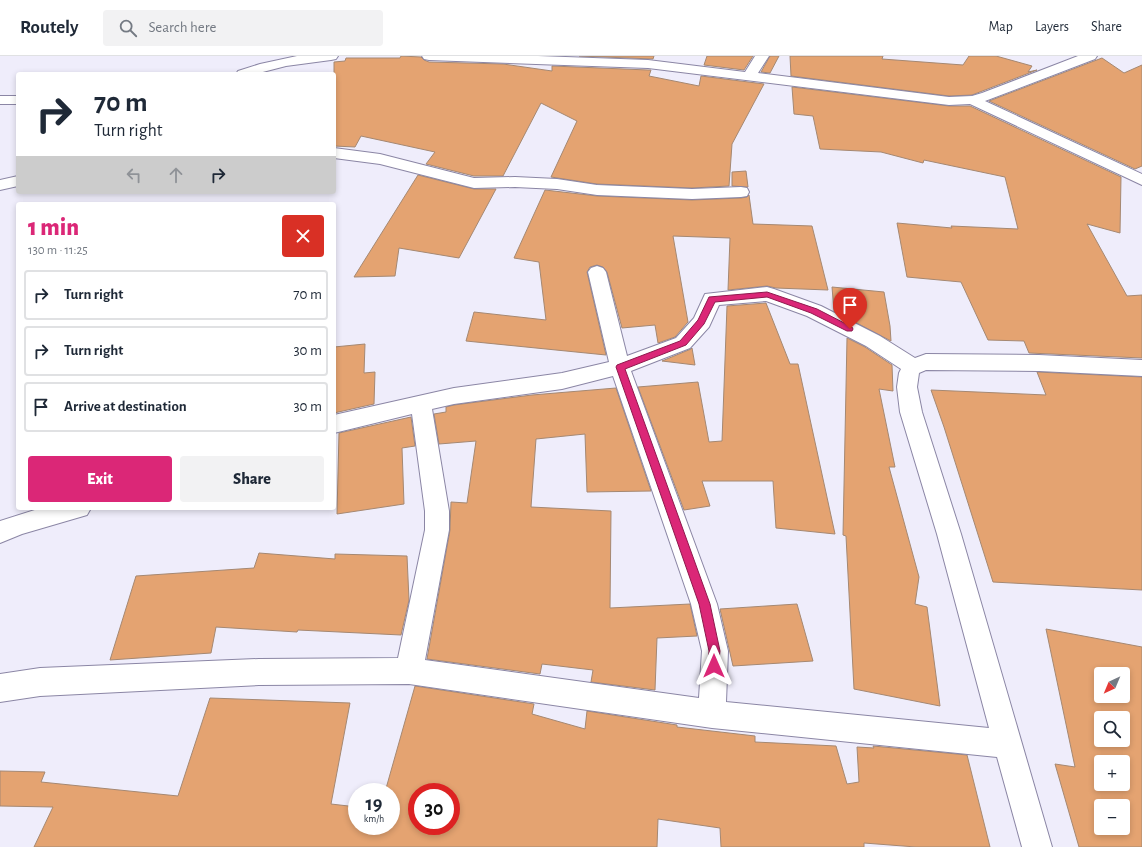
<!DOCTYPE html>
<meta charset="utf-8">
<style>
:root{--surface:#fff;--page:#f2f2f3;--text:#1f2937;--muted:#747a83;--line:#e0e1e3;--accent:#db2777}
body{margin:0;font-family:"Alegreya Sans",sans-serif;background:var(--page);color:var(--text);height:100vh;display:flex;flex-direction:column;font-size:15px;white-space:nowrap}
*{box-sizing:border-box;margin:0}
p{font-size:13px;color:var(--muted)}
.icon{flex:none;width:22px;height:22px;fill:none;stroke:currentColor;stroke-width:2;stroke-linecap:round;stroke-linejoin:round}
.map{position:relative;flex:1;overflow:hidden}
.side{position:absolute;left:16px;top:146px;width:320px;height:308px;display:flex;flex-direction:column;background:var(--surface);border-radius:4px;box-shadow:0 2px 6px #0003}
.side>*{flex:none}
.guide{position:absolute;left:16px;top:16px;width:320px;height:122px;border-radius:4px;box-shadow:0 2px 6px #0003;background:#fff;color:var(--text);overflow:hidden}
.needle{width:26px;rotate:224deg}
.tools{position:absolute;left:1094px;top:611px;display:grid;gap:8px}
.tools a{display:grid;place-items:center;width:36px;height:36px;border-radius:4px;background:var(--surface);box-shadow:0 2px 6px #0003;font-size:20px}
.speed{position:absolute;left:348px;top:727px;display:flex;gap:8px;font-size:20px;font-weight:700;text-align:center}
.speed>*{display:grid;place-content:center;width:52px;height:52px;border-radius:50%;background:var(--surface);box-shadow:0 2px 6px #0003;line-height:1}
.speed small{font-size:10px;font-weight:400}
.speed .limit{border:6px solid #d22;background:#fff;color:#111}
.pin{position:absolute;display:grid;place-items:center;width:34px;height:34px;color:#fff;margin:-41px -17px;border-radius:50% 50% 50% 0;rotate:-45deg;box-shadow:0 0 4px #0007}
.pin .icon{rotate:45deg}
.me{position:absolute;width:44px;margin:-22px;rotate:0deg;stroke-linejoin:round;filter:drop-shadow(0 0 3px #0008)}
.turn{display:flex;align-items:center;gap:14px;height:84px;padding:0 12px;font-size:18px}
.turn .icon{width:52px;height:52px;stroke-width:2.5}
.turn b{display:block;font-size:28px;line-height:34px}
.lanes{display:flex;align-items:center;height:38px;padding:0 12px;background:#0003;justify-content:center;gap:20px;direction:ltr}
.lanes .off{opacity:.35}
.round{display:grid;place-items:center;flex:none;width:42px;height:42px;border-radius:4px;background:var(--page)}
.headline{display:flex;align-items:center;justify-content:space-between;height:68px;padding:0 12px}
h1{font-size:24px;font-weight:800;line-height:30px;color:var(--accent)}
.primary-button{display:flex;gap:8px;margin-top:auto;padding:8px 12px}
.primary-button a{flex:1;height:46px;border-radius:4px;background:var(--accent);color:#fff;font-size:16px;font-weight:800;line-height:46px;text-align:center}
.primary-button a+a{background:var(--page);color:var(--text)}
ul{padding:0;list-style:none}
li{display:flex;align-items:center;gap:12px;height:50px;margin:0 8px 6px;padding:0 4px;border:2px solid var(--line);border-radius:4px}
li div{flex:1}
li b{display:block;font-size:15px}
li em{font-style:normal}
header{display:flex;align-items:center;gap:24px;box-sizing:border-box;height:56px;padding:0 20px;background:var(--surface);border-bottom:1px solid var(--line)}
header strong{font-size:19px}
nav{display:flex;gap:22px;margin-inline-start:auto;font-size:14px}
.search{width:280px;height:36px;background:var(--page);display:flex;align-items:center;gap:10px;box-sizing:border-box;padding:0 14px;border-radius:4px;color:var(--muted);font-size:15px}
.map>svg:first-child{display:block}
</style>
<header>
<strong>Routely</strong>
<div class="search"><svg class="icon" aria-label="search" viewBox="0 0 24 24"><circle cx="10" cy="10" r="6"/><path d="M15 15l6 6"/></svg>Search here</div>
<nav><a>Map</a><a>Layers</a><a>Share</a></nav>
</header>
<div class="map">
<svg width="1142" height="791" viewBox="0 0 1142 791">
<rect width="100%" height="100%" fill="#efedfb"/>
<g fill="#e4a371" stroke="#a58872" fill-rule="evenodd">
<path d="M401 0 421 1 424 4 429 6 503 8 552 15V10L648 14H651L649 20 699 30 701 20 764 28 732 88 729 130 692 132 597 128 551 121 577 65 541 47 503 120H474L426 108 435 96 361 80 355 91 334 90V6L345 5 346 2H400Z"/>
<path d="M579 0H654L653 3Z"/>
<path d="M707 0H753L744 14 704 9Z"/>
<path d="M770 0H779L770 17 761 16Z"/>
<path d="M790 0H883L882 3 963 9 969 0H996L1032 10 1028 16 1037 14 972 39 949 40 791 20Z"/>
<path d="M1102 2 1124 17 1142 9V110L1135 113 989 45Z"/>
<path d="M792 31 949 50H970L1121 121 1120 177 1087 168 1127 240 1142 239V302L1029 297 1024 285 988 284 961 226 907 221 897 167 952 172 951 170 1018 173 1005 121 924 104 923 107 881 96 820 93 813 60 794 58Z"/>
<path d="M746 115 748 131 732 130V116Z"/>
<path d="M418 119 474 133H496L459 202 399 192 395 220 354 221Z"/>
<path d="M545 134 597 140 692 144 741 142 747 141 749 139 753 168 812 170 828 234 776 232 767 230 728 234 730 182 673 180 688 266 675 281 658 287 655 269 622 272 607 216 603 211 597 209 590 211 587 216 606 299 466 285 474 256 546 264 539 206 514 202Z"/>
<path d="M832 231 884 236 890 270 891 285 834 255Z"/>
<path d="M766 247 790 308H798L835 478 776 472 773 425H702L710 450 684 454 638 331 698 326 709 386 722 385 727 250Z"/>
<path d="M847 282 865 291 892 309 893 335 879 333 895 411H889L919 521 915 548 927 551 940 650 854 633 846 480 843 479Z"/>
<path d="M365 288 364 317 375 316 374 348 334 357V291Z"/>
<path d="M692 292 695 309 662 305 691 293Z"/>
<path d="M1037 316 1142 321V534L993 526 944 371 931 334 1046 339Z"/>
<path d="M616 332 651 435 587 436 585 378 536 383 531 451 611 455 610 552 690 548 697 580 657 582 655 634 591 626 593 614 542 608 540 618 427 603 450 474 451 446 467 447 476 385 439 388 434 358 446 356V351L454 349 532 339Z"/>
<path d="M411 361 415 390 402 392 404 448 337 458 339 377Z"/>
<path d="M259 497 335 503V498L407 500 409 544 401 579 298 574 297 576 216 571 211 597 110 604 136 520 254 512Z"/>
<path d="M797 548 813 605 733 610 720 553Z"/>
<path d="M1046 573 1142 591V791H1079L1055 708 1075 711ZM1101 618H1123V640H1101ZM1101 662H1123V684H1101ZM1101 706H1123V728H1101ZM1101 750H1123V772H1101Z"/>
<path d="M415 630 534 648 532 658 585 673 587 655 677 669V671L755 680V686L836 690 847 728 859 726 857 691 874 692 873 690 967 699 990 791H916L864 787V791H721L720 772 658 763 657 791H34L53 751 0 750V715L45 716 41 726 178 740 210 642 350 647 331 748 357 751V770H391V736H385ZM417 736H451V770H417Z"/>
</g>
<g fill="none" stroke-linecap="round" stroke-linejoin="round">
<defs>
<g id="minor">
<path d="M297 0H338L336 3 331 4 286 10 255 18H236L238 15 260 8Z"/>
<path d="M422 0H538L648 4 745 16 755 0H769L758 17 949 41 972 40 982 37 1078 0H1097L1095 3 985 45 1142 118V129L970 48 949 49 648 12 429 4 424 3Z"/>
<rect x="0" y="40" width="18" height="8"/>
<path d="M334 92 380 98 474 122 515 121 557 123 597 129 692 133 741 131 747 132 749 136 747 140 741 141 692 143 597 139 557 133 515 131 474 132 380 108 334 102Z"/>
<path d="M18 120V130L0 134V124Z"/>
<path d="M597 210 603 212 606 216 627 300 676 282 694 262 705 238 767 231 774 233 821 250 880 280 915 302 926 298 1039 299 1142 304V320L1039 315 926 314 919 317 917 331 922 356 961 478 1052 791H1022L997 701 712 672 409 628 259 629 40 640 0 646V618L40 612 259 603 398 602 425 474V455L412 358 334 377V359L454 332 562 317 609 306 588 216 591 212ZM766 245 807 260 866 290 901 313 899 317 897 331 900 356 937 478 989 672 726 646 728 595 717 548 631 315 690 292 709 271 719 249ZM613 320 691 548 702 595 699 642 425 604 449 474V455L432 353 454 348 562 333Z"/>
<path d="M41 452H91L87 459 22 478 0 487V465Z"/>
</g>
</defs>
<use href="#minor" stroke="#8b86a5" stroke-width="2"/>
<use href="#minor" fill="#fff" fill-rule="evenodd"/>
</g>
<path fill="#db2777" stroke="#8e194d" d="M767 236 817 253 852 271 853 273 852 275H847L811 257 767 241 715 246 704 268 686 289 625 313 710 548 720 595 718 614 714 616 710 614 708 610 709 595 699 548 616 311 617 309 680 285 698 264 709 241Z"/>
</svg>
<div class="tools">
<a><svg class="needle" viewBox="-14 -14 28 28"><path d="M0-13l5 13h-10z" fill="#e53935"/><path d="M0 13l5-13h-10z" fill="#747a83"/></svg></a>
<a><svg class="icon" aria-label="search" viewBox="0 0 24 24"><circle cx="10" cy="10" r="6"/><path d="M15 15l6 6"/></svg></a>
<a>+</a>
<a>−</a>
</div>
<div class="speed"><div>19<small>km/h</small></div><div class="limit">30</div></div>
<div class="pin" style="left:850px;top:273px;background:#d93025"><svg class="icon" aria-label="arrive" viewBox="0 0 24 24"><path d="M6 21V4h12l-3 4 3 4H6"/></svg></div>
<svg class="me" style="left:714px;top:610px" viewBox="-20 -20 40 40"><path d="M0-17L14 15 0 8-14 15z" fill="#db2777" stroke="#fff" stroke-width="4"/></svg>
<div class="guide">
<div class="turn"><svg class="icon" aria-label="right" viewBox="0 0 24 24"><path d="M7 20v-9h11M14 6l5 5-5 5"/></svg><div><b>70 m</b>Turn right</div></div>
<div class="lanes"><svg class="icon off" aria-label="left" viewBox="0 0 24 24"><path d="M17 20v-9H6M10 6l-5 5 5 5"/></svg><svg class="icon off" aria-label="ahead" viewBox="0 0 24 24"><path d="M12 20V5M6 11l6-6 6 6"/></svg><svg class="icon" aria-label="right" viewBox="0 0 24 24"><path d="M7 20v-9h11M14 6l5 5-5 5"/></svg></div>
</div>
<section class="side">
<div class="headline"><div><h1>1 min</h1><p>130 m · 11:25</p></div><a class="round" style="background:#d93025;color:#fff"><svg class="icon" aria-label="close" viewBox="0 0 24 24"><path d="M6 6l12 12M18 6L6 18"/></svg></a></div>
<ul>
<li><svg class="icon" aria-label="right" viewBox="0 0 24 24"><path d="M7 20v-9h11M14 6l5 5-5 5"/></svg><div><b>Turn right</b></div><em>70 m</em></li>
<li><svg class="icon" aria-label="right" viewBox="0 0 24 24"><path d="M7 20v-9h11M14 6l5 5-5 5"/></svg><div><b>Turn right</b></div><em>30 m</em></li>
<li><svg class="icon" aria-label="arrive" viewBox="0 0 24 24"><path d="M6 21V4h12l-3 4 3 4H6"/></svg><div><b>Arrive at destination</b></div><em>30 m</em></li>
</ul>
<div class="primary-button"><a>Exit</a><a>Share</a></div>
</section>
</div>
